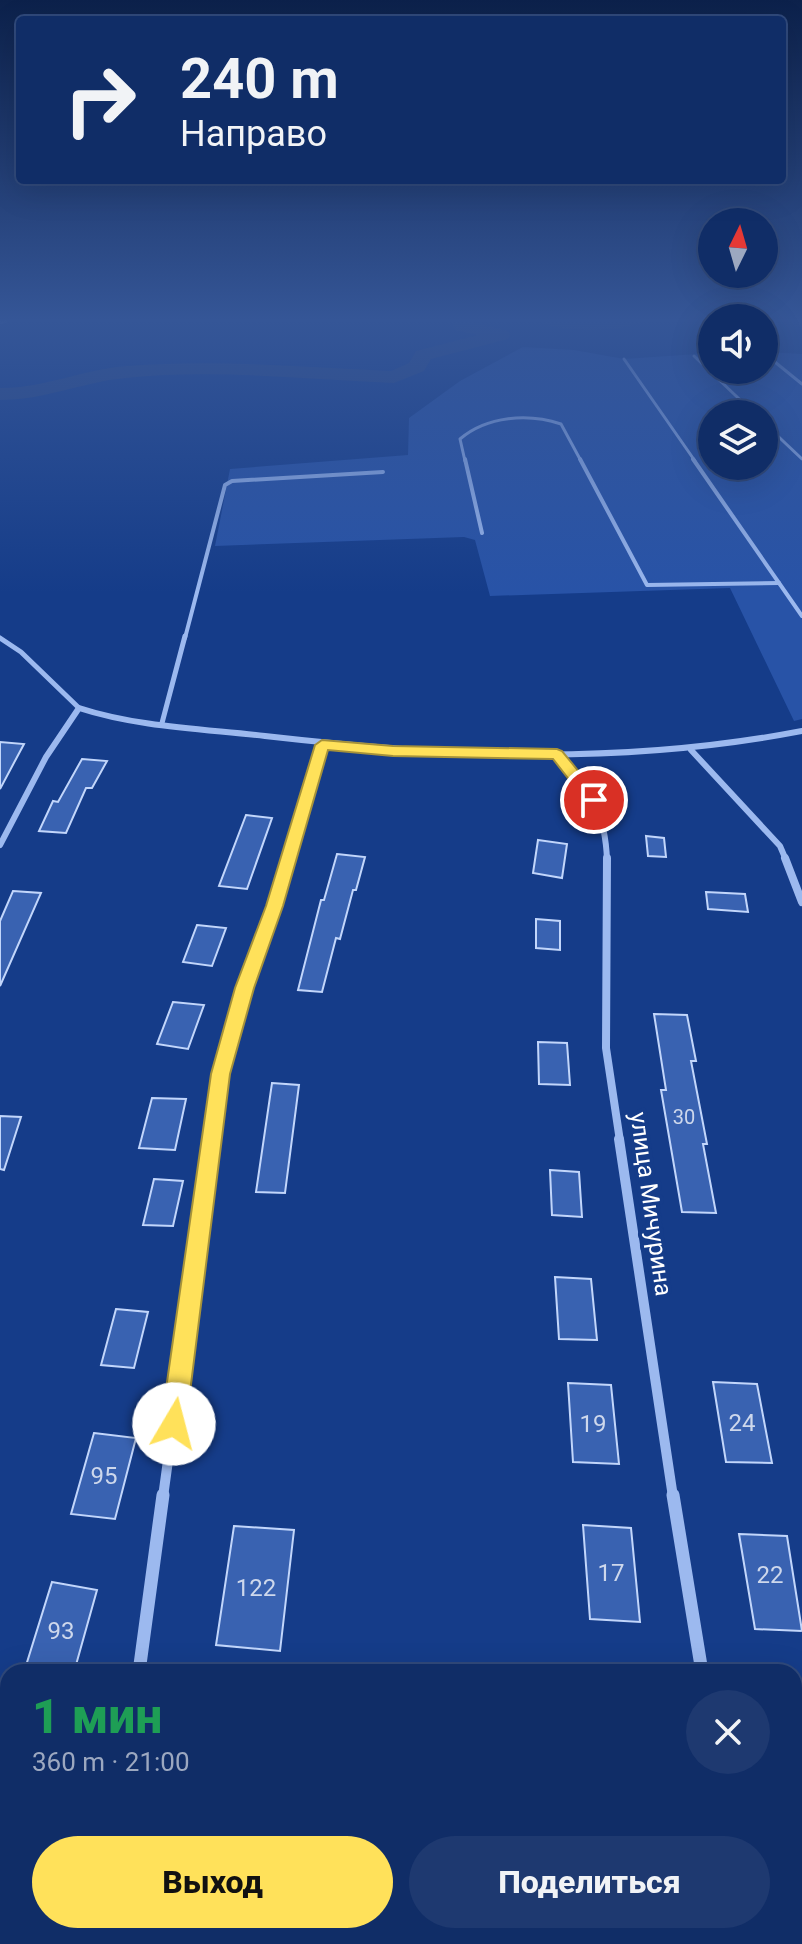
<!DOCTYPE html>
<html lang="ru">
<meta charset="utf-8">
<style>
:root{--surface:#102d67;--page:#1e3970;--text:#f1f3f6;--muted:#9ca8c0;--line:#30497b;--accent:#ffe15a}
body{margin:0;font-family:Roboto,sans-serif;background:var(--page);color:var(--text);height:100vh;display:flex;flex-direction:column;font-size:30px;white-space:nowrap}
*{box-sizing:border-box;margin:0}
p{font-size:26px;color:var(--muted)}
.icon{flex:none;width:44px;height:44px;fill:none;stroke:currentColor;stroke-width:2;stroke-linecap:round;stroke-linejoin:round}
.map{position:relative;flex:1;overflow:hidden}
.panel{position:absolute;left:0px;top:1664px;width:802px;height:280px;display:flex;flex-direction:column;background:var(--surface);border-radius:24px 24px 0 0;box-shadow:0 8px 32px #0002,0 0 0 2px var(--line)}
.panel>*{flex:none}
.hud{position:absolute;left:16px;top:16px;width:770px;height:168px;border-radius:8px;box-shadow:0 8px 32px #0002,0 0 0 2px var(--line);background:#102d67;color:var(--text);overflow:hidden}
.needle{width:52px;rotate:5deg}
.controls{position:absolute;left:698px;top:208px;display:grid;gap:16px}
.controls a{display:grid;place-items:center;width:80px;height:80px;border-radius:50%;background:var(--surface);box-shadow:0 8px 32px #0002,0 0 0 2px var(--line);font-size:40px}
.pin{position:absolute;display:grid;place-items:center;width:68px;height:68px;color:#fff;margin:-34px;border:4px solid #fff;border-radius:50%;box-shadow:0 2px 8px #0007}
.me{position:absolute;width:88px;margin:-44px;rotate:8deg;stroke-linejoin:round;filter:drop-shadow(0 0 6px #0008)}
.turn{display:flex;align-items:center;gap:28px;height:168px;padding:0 32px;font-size:36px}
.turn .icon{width:104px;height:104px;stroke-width:2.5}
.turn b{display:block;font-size:56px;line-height:68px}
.round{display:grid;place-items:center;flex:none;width:84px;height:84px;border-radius:42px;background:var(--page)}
.head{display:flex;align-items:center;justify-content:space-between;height:136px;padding:0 32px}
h1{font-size:48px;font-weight:800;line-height:60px;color:#1e9e55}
.action{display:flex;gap:16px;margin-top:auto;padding:16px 32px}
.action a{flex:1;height:92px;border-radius:48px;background:var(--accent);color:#111;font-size:32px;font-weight:800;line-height:92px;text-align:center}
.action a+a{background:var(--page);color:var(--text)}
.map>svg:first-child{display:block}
</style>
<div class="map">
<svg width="802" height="1944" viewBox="0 0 802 1944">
<rect width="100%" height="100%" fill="#153c89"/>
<path fill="#2853a7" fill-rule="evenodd" d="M523 347 574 350 624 359 712 353V370H764V352L802 354V719L794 721 730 588 490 596 475 540 464 537 215 546 230 469 408 455 409 418 460 381ZM712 414H764V466H712Z"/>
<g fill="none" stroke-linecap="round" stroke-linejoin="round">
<g fill="#2a467f" fill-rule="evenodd">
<path d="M451 321H469L508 331 510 335 508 339 431 359 424 371 394 383C305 379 214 369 126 378 82 382 46 400 0 400V388C46 388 83 369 127 366 215 359 303 367 391 371L409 363 416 351 478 335 455 330Z"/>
<path d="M541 321H641C628 333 554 333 541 321Z"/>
<path d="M788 321H802V327L791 325Z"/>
</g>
</g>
<g fill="#3962b1" stroke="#c2d6fb" stroke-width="2">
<path d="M0 742 24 744 0 789Z"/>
<path d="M82 759 107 761 92 788H86L66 833 39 831 53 801 58 802Z"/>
<path d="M246 815 272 818 247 889 219 886Z"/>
<path d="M646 836 664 838 666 857 648 856Z"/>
<path d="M538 840 567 844 562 878 533 873Z"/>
<path d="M337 854 365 857 356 890H353L340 939 336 938 322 992 298 990 321 900H324Z"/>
<path d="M13 891 41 893 0 986V921Z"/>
<path d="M706 892 745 894 748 912 708 909Z"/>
<path d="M536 919 560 921V950L536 948Z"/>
<path d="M197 925 226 928 212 966 183 962Z"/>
<path d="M173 1002 204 1005 188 1049 157 1044Z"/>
<path d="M654 1014 687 1015 696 1061H691L707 1144H703L716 1213 682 1212 661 1090H666Z"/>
<path d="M538 1042 567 1043 570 1085 539 1084Z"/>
<path d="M272 1083 299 1085 285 1193 256 1192Z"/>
<path d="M152 1098 186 1099 175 1150 139 1148Z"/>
<path d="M0 1116 21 1117 4 1170 0 1169Z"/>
<path d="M550 1170 579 1172 582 1217 552 1215Z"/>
<path d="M154 1179 183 1181 173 1226 143 1225Z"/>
<path d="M555 1277 591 1279 597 1340 559 1339Z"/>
<path d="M116 1309 148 1312 134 1368 101 1365Z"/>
<path d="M713 1382 757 1384 772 1463 726 1462Z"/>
<path d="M568 1383 611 1385 619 1464 573 1462Z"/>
<path d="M94 1433 136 1438 115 1519 71 1514Z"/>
<path d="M583 1525 631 1528 640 1622 590 1619Z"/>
<path d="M234 1526 294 1530 280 1651 216 1645Z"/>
<path d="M739 1534 787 1536 802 1631 755 1629Z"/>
<path d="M52 1582 97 1590 74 1672H24Z"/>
</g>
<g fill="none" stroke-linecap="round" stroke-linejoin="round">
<g stroke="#9cb9ef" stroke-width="3">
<path d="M694 356 755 414"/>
<path d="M770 358 802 384"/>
<path d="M624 359 695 461"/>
<path d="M764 423 802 459"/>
<path d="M465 461 460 439C487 416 528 413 561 424L581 461"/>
</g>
<g stroke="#9cb9ef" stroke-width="4">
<path d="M465 459 482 533"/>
<path d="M580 459 647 585 779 583"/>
<path d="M693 459 802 616"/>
<path d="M185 638 225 485 232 481 383 472"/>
</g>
<g stroke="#9cb9ef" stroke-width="5">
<path d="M0 638 21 652 79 708"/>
<path d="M162 723 185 636"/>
</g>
<path stroke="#9cb9ef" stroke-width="4" d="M0 322 5 321"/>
<g stroke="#9cb9ef" stroke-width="6">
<path d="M691 750 780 846 786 860"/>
<path d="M557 754C589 793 605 807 607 860"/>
<path d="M0 845 46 757 79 708C137 727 204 729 265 736 449 757 619 766 802 731"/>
<path d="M287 860 322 745"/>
</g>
<g stroke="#9cb9ef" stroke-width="8">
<path d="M607 858 606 1048 620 1141"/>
<path d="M785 858 802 902"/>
<path d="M212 1141 221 1074 287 858"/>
</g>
<g stroke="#9cb9ef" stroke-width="10">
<path d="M619 1139 673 1497"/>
<path d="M163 1497 212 1139"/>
</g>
<g stroke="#9cb9ef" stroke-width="13">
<path d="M673 1495 702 1672"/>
<path d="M139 1672 163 1495"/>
<path d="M745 1936 746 1944"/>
<path d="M105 1944 106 1936"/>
</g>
</g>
<linearGradient id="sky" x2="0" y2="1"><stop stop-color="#0c214b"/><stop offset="0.54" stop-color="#355697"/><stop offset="1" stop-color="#355697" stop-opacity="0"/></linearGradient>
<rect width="802" height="593" fill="url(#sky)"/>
<path fill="#ffe15a" stroke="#a6923a" stroke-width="2" d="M322 740 393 746 557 749 562 751 602 800 594 806 588 804 553 759 393 756 328 750 283 906 254 988 230 1074 186 1424 183 1433 174 1436 165 1433 161 1424 211 1074 235 988 266 906 315 745Z"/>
<g text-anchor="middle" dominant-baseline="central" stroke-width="8" stroke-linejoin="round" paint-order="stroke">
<g font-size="20" fill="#ced8ec">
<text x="684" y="1117">30</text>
</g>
<g font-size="24" fill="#fff" stroke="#153c89">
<text transform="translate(651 1204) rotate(82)">улица Мичурина</text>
</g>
<g font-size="24" fill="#ced8ec">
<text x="742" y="1423">24</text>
<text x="593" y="1424">19</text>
<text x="104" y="1476">95</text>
<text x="611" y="1573">17</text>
<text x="770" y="1575">22</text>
<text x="256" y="1588">122</text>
<text x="61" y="1631">93</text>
</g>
</g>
</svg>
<div class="controls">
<a><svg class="needle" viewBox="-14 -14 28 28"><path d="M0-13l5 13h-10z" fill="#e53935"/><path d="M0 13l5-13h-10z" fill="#9ca8c0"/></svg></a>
<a><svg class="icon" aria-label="sound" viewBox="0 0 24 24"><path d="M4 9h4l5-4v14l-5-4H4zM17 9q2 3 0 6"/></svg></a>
<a><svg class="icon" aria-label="layers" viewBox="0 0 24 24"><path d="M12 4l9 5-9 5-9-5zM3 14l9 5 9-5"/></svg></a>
</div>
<div class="pin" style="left:594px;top:800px;background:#d93025"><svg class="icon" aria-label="arrive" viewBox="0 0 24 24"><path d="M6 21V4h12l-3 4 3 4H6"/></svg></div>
<svg class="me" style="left:174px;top:1424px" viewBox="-20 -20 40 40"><circle r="19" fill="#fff"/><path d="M0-13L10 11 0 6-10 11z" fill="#ffe15a"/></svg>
<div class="hud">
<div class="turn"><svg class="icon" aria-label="right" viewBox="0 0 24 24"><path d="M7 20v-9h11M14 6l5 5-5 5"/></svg><div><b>240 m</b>Направо</div></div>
</div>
<section class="panel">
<div class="head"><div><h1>1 мин</h1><p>360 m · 21:00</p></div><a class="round"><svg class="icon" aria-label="close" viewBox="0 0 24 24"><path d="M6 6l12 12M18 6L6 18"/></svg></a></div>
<div class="action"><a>Выход</a><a>Поделиться</a></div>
</section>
</div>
